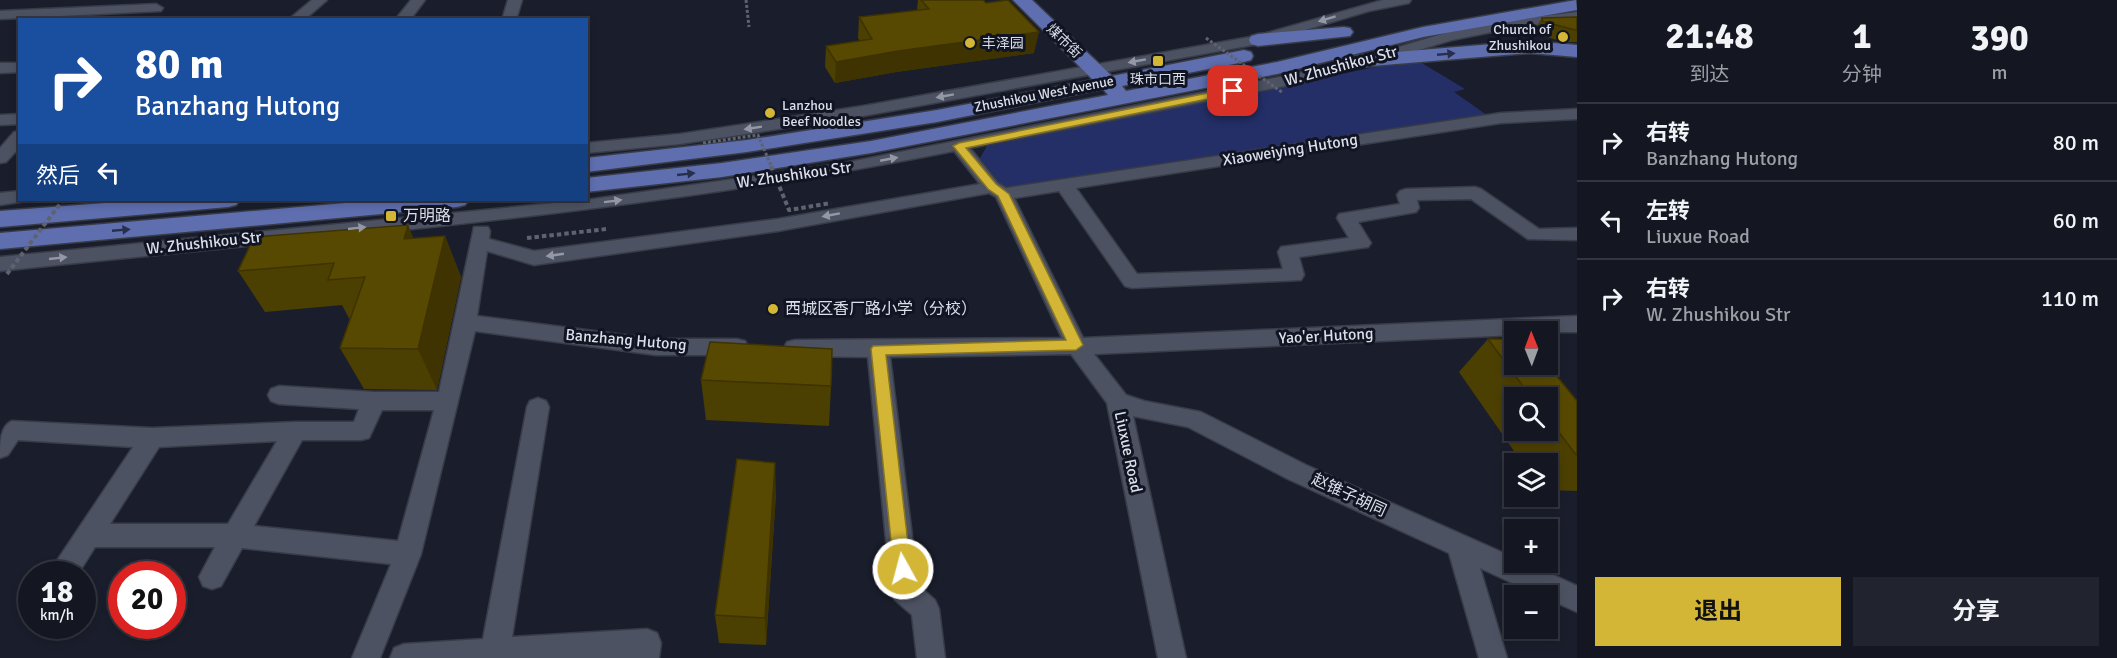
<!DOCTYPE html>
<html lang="zh">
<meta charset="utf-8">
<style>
:root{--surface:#141621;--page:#21232e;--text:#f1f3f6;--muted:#9d9fa5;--line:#33353f;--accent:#d3b635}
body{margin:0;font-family:Signika,"Noto Sans SC",sans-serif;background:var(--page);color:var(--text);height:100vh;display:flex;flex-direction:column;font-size:22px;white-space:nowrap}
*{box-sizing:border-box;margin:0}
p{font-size:20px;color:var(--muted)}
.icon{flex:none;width:33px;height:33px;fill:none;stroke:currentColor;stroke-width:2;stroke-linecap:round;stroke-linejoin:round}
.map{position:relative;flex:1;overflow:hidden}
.details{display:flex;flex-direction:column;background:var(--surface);width:540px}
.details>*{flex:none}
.hud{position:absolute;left:18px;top:18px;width:570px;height:183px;border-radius:0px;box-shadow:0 3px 9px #0003,0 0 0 2px var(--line);background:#1a4fa0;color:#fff;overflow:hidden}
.needle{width:39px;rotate:359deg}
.controls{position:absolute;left:1504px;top:321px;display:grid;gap:12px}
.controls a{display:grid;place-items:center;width:54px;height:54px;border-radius:0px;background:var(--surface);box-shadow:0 3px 9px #0003,0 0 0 2px var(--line);font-size:30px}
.speed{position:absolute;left:18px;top:561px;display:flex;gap:12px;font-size:30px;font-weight:700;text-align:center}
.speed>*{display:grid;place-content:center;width:78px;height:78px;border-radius:50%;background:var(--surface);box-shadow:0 3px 9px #0003,0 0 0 2px var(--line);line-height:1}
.speed small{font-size:15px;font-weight:400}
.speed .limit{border:9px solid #d22;background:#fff;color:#111}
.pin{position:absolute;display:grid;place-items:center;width:51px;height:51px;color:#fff;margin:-26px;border-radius:12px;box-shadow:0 3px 9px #0006}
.me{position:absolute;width:66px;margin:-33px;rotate:353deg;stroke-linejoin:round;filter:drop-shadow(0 0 4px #0008)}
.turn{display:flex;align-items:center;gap:21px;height:126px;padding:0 18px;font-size:27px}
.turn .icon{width:78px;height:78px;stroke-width:2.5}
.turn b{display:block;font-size:42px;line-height:51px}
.then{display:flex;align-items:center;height:57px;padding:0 18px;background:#0003;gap:12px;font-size:22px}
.eta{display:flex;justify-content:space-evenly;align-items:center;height:102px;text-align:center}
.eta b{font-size:36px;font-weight:700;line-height:42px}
.primary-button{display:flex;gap:12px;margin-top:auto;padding:12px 18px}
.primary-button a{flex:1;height:69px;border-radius:0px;background:var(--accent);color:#111;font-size:24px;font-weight:700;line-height:69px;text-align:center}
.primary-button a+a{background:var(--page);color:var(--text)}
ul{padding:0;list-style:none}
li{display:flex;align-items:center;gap:18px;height:78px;padding:0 18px;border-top:2px solid var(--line)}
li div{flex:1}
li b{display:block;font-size:22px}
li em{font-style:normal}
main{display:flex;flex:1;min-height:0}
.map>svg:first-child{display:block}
</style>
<main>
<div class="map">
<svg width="1577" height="658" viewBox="0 0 1577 658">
<rect width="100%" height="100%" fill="#1a1e2c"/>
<path fill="#242f68" d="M1415 59 1465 89 1454 92 1491 118 1006 191 980 158 987 146Z"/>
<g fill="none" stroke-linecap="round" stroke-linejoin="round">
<defs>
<g id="minor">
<path d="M312 0H327L304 20H288Z"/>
<path d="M411 0H425L410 20H395Z"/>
<path d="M508 0H522L516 20H502Z"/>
<path d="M1383 0H1411L1409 3 1369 11 1258 44 863 116 680 144 586 153V143L680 134 863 106 1256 36Z"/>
<path d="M156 4 163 8 161 11 0 19V11Z"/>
<path d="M1577 12V20L1517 27 1452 40 1372 64 1295 84 970 148 998 183 1006 188 1501 113 1577 109V119L1501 123 1076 188 1137 274 1283 269 1278 252 1281 247 1349 238 1337 218 1339 214 1400 204 1397 195 1400 191 1406 189 1475 187 1481 189 1539 229 1577 228V240L1528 239 1471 199 1417 200 1419 208 1416 212 1358 222 1371 243 1368 247 1299 257 1304 275 1301 280 1132 288 1125 286 1059 191 1014 198 1083 338 1577 316V332H1515V335L1094 354 1126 395 1144 401 1201 412 1306 465 1515 558V562H1525L1577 586V612L1548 599V596H1540L1480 568 1507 658H1479L1449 553 1288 479 1188 427 1133 416 1186 658H1158L1107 403 1071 354 890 357 918 585 935 600 939 609 945 658H917L912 615 895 600 891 591 868 357 795 356 787 354 784 348 787 342 795 340 1062 338 996 197 989 193 778 231 534 265 487 251 477 316 656 339H737L745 341 748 347 745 353 737 355H656L475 331 421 554 380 658H352L391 564 242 548 221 586 212 589 203 586 199 577 215 547H95L78 574H50L54 565 133 447 18 440 8 455 0 458C0 443 0 426 12 421L152 428 295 422H354L359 409 279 404 271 401 268 395 271 389 279 386 374 392H439L474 227H488L490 231 489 239 534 251 778 219 980 184 954 151C640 214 319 237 0 271V257L586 200 839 164 1295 74 1362 58 1449 32 1517 19ZM382 410H434L398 541 254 526 302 440H361L369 438ZM277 441 228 524H110L159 447Z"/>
<path d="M0 63H20V72L0 73Z"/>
<path d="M20 114V124L0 125V115Z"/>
<path d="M20 131V147L6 162 0 163V148L14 132Z"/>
<path d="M20 191V200L26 201 0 205V193Z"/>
<path d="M538 398 546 401 549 407 512 637 647 629 657 633 661 643 659 658H390L394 648 404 644 483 639 527 407 530 401Z"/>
</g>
<g id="major">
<path d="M1013 0H1032L1112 76 1244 50 1251 52 1253 56 1251 60 1244 62 1122 86 1126 91 1277 62 1423 27 1576 0 1577 10 1423 37 1277 74 871 153 722 177 586 192V178L722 163 871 141 1108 95 1103 89 937 122 747 152 586 172V158L747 140 937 110 1093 80Z"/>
<path d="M1344 27 1350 28 1353 32 1350 36 1258 46 1251 44 1249 40 1251 36 1258 34Z"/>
<path d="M1530 41 1577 45V57L1530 53 1360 67 1353 65 1350 61 1353 57 1360 55Z"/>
<path d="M145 200H240L236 205 228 207 0 227V211Z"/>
<path d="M380 200H469L465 205 457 207 0 249V233Z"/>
</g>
</defs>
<use href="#minor" stroke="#383c47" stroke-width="3"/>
<use href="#major" stroke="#383c47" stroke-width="3"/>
<path stroke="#5f6370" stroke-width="3" stroke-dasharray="3 2" stroke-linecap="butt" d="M746 0 749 27"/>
<path stroke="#5f6370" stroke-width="4" stroke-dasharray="4.5 3" stroke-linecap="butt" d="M527 238 607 229"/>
<use href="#minor" fill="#4d5262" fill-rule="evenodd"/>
<use href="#major" fill="#5e6eaf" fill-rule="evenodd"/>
<g stroke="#5f6370" stroke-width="3" stroke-dasharray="3 2" stroke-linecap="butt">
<path d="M1206 38 1283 93"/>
<path d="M703 143 758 135 772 168"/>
</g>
<g stroke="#5f6370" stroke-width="4" stroke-dasharray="4.5 3" stroke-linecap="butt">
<path d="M771 166 789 210 831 203"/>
<path d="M7 274 63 200"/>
</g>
</g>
<g fill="#4c3f02" fill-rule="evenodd">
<path d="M918 0H983L1034 53 896 72 835 83 825 67 826 46 860 41 858 38 859 17 917 10Z"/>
<path d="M1577 17V42H1563L1534 33V30L1542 18Z"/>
<path d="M445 236 461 277 437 390 364 389 340 348 350 320 342 305 265 312 238 271 414 238Z"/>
<path d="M1488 339 1577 401V491L1548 490V464H1523L1459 372ZM1515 398H1548V430H1515Z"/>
<path d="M701 380 831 386 829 426 706 420Z"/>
<path d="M776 494 766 645 719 643 715 615Z"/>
</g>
<g fill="#3e3301">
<path d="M1039 32 1034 53 896 72 835 83 836 62 898 51Z"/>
<path d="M408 225 425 266 404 239Z"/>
<path d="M445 236 461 277 437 390 418 349Z"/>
<path d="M775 463 776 494 766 645 765 618Z"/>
</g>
<g fill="#584902" stroke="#3e3301" stroke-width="1.5">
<path d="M921 0H983L986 3 1008 0 1039 32 898 51 836 62 826 46 872 39 859 17 929 9Z"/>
<path d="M1577 17V30L1571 29 1542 21V18Z"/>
<path d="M408 225 404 239 445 236 418 349 340 348 365 277 328 280 334 263 238 271 254 237Z"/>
<path d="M1488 339H1515V364H1547L1577 401V456L1548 418V398H1532Z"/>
<path d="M710 342 832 349 831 386 701 380Z"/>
<path d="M737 459 775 463 765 618 715 615Z"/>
</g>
<defs><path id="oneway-solid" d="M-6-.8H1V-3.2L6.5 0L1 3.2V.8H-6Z" transform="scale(1.5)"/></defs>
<g fill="#9498a6">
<use href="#oneway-solid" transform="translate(1327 19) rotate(163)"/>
<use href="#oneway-solid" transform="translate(1137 61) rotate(170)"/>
<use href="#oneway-solid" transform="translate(945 96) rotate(170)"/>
<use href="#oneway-solid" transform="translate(753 128) rotate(171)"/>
<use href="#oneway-solid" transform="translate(889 159) rotate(-11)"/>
<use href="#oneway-solid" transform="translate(613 201) rotate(-7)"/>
<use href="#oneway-solid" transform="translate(831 215) rotate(170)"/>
<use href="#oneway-solid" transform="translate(357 228) rotate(-6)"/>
<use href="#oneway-solid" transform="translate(555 255) rotate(172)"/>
<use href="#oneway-solid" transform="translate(58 258) rotate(-6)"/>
</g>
<g fill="#282f4c">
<use href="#oneway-solid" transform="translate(1446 54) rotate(-5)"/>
<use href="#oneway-solid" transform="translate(686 174) rotate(-6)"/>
<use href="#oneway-solid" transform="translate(121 230) rotate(-5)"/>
</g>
<path fill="#d3b635" stroke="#897622" stroke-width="1.5" d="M1233 88H1237V93L966 148 996 184 1009 194 1083 345 1076 350 886 355 911 569 909 575 903 577 897 575 894 569 871 349 873 346 1066 340 998 196 988 189 953 146 959 143Z"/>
<g fill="#d3b635" stroke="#111422" stroke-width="2">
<circle cx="1563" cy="37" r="6"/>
<circle cx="970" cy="43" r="6"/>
<rect x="1152" y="55" width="12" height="12" rx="3"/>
<circle cx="770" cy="113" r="6"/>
<rect x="385" y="210" width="12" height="12" rx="3"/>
<circle cx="773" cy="309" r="6"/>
</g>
<g text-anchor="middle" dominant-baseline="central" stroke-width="6" stroke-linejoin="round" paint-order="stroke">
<g font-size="14" fill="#dbdfe9" stroke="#111422" text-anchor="start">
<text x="1551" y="29" text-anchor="end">Church of<tspan x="1551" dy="16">Zhushikou</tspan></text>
<text x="982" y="43">丰泽园</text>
<text x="1158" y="79" text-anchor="middle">珠市口西</text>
<text x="782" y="105">Lanzhou<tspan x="782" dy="16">Beef Noodles</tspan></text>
</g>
<g font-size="14" fill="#dbdfe9" stroke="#111422">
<text transform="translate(1064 41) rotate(44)">煤市街</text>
<text transform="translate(1044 94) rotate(-11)">Zhushikou West Avenue</text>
</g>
<g font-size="16" fill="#dbdfe9" stroke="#111422">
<text transform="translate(1341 66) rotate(-15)">W. Zhushikou Str</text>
<text transform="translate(1290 150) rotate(-9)">Xiaoweiying Hutong</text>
<text transform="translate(794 175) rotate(-8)">W. Zhushikou Str</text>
<text transform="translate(204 243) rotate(-6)">W. Zhushikou Str</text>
<text transform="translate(1326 336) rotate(-3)">Yao'er Hutong</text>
<text transform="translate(626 340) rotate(5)">Banzhang Hutong</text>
<text transform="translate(1128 452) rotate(78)">Liuxue Road</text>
<text transform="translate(1349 495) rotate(25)">赵锥子胡同</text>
</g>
<g font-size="16" fill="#dbdfe9" stroke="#111422" text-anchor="start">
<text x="403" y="216">万明路</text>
<text x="785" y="309">西城区香厂路小学（分校）</text>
</g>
</g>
</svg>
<div class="controls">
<a><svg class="needle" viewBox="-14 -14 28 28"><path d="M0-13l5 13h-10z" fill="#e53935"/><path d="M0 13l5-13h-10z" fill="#9d9fa5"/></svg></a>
<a><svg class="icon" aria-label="search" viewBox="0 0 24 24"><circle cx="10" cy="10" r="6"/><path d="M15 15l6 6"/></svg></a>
<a><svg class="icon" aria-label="layers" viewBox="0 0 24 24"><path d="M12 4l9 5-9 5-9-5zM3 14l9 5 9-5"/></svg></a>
<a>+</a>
<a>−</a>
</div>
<div class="speed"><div>18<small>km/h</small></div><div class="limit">20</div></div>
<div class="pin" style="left:1233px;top:91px;background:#d93025"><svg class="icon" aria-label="arrive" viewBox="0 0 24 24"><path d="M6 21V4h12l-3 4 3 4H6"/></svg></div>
<svg class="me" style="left:903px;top:569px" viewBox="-20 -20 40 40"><circle r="17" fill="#d3b635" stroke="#fff" stroke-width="3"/><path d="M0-11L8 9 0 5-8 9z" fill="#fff"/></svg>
<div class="hud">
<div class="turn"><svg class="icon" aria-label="right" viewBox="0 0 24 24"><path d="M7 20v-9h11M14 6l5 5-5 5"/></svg><div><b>80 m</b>Banzhang Hutong</div></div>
<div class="then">然后<svg class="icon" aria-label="left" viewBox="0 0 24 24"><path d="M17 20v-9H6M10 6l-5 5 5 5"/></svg></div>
</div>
</div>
<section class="details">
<div class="eta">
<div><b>21:48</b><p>到达</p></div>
<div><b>1</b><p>分钟</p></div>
<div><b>390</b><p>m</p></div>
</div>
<ul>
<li><svg class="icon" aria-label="right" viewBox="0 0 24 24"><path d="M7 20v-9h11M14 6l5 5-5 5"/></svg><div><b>右转</b><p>Banzhang Hutong</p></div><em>80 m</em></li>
<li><svg class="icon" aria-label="left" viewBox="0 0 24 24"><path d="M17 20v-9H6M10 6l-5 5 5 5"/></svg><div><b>左转</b><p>Liuxue Road</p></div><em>60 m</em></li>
<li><svg class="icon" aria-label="right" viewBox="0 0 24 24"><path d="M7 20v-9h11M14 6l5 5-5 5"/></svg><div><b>右转</b><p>W. Zhushikou Str</p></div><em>110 m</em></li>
</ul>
<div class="primary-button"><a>退出</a><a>分享</a></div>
</section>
</main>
